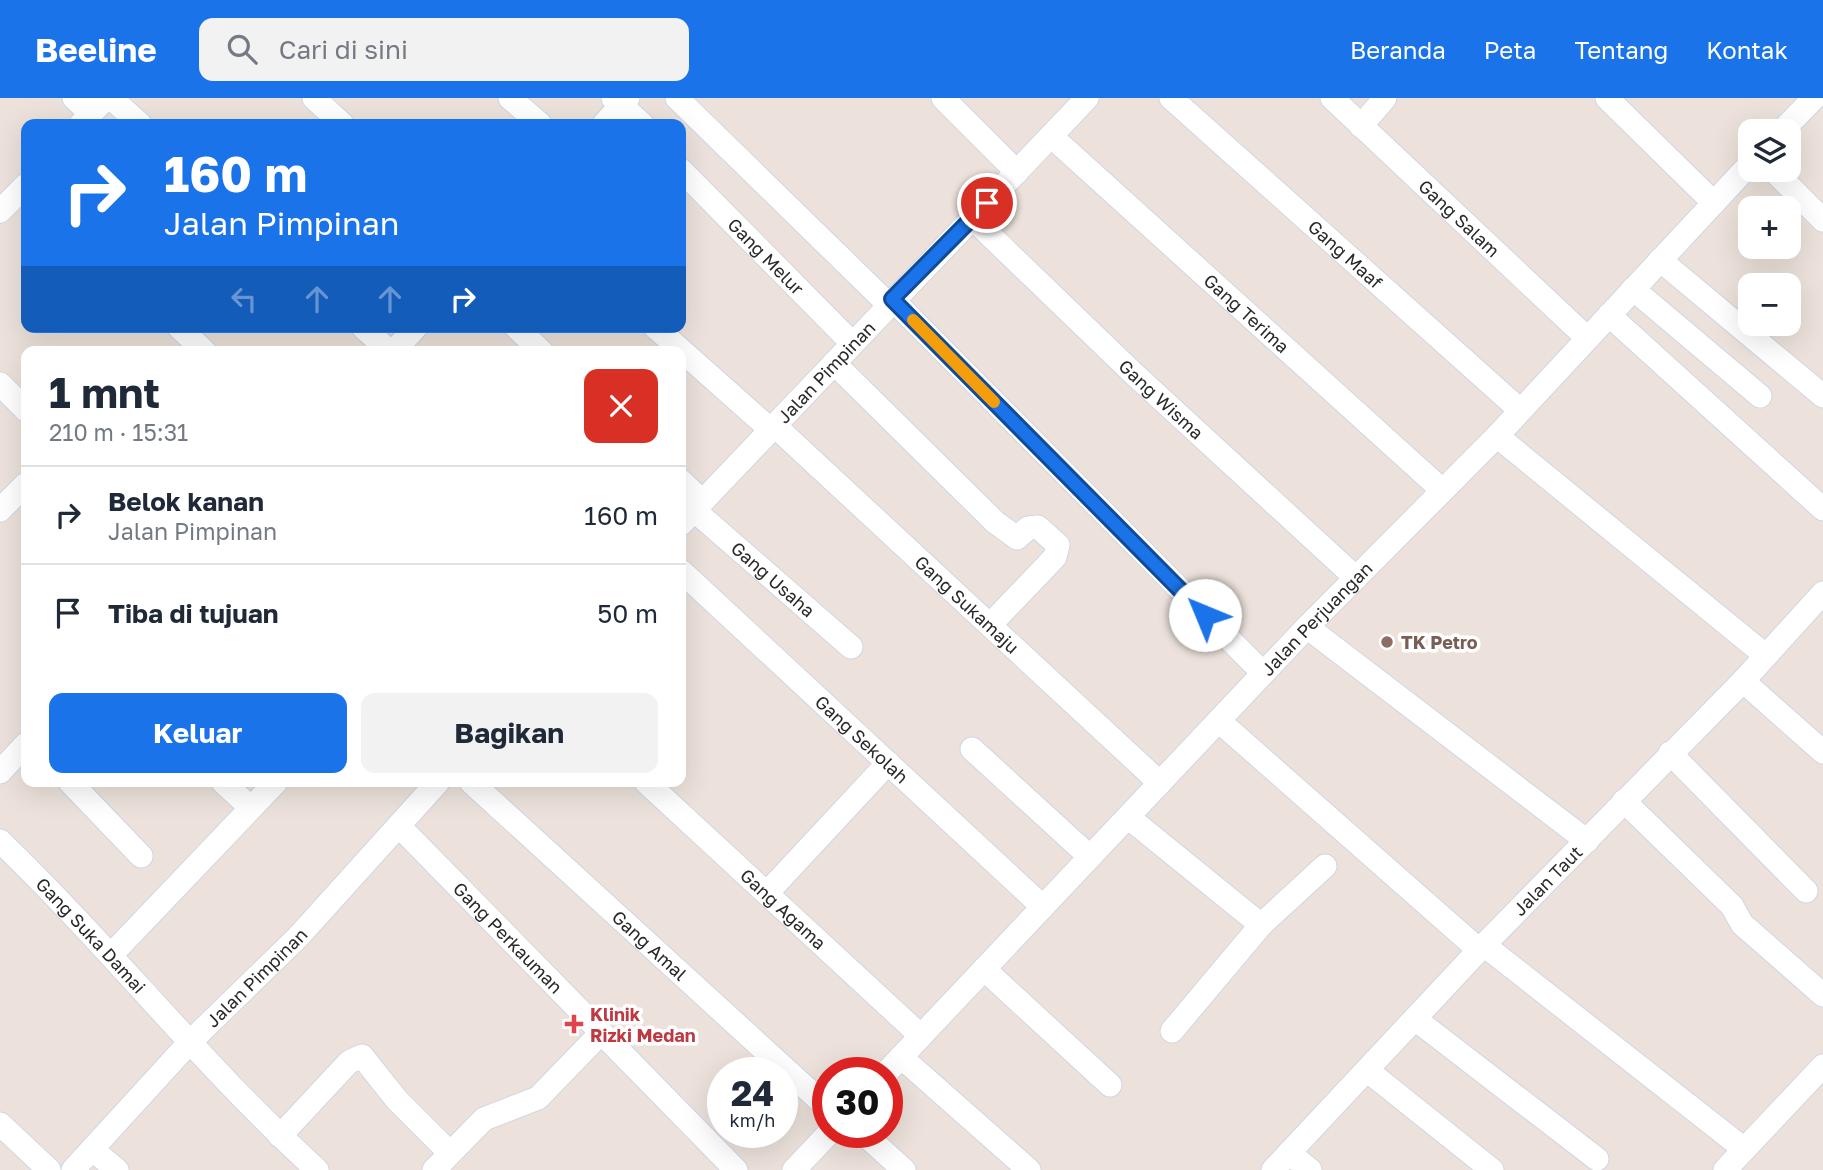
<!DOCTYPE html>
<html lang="id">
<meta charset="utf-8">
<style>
:root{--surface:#fff;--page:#f2f2f3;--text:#1f2937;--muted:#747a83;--line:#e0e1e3;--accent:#1a73e8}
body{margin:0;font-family:"Golos Text",sans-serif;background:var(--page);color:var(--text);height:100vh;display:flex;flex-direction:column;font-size:26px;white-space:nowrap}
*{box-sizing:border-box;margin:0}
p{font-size:23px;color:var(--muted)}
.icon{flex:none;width:38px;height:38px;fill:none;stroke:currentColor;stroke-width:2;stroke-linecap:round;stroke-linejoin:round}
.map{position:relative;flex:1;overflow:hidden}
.side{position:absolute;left:21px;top:248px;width:665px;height:441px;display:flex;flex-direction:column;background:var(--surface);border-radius:14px;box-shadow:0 7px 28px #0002}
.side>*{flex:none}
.top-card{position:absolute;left:21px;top:21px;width:665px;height:214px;border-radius:14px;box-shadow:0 7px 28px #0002;background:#1a73e8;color:#fff;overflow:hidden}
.buttons{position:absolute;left:1738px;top:21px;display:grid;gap:14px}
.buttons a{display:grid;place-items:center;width:63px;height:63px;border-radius:14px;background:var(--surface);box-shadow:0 7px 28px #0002;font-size:35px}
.speed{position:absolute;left:707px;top:959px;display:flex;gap:14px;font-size:35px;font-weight:700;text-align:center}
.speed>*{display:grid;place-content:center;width:91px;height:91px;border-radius:50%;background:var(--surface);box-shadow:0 7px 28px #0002;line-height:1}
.speed small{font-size:18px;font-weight:400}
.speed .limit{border:10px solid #d22;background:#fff;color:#111}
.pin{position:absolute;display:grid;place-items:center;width:60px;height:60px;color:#fff;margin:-30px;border:4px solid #fff;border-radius:50%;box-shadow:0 2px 7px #0007}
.me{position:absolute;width:77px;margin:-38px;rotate:315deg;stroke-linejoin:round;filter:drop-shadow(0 0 5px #0008)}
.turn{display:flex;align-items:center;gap:24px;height:147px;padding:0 28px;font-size:32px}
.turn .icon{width:91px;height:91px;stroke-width:2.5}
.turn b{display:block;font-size:49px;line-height:60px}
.lanes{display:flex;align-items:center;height:66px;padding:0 28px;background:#0003;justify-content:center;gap:35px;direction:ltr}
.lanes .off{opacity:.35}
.round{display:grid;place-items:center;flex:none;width:74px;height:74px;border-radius:14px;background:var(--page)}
.overview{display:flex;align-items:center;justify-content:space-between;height:119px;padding:0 28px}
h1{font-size:42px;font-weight:700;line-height:52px}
.cta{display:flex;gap:14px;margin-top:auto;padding:14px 28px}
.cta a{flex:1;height:80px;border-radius:14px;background:var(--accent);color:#fff;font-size:28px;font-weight:700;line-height:80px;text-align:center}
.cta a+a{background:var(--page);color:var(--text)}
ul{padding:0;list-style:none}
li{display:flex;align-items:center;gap:21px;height:98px;padding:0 28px;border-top:2px solid var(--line)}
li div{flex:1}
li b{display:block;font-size:26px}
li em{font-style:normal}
header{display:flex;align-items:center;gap:42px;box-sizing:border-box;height:98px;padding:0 35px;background:var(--accent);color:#fff}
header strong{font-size:33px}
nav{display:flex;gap:38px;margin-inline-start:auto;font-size:24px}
.search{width:490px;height:63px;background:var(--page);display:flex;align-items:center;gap:18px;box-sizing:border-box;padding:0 24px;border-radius:14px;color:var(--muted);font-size:26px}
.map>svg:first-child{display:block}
</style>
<header>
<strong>Beeline</strong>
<div class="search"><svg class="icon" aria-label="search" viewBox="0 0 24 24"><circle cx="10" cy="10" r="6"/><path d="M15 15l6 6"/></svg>Cari di sini</div>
<nav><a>Beranda</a><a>Peta</a><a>Tentang</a><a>Kontak</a></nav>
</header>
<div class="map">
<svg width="1823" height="1072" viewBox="0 0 1823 1072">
<rect width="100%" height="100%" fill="#ece2db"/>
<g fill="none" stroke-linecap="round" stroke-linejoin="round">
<defs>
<g id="minor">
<path d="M74 0 91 16"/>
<path d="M111 0 140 26"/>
<path d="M314 0 342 26"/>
<path d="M510 0 540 26"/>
<path d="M613 0 642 26"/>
<path d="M677 0 888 206"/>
<path d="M943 0 1017 74"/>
<path id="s1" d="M1171 0 1520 312"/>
<path id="s2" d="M1332 0 1587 240"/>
<path d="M1607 0 1714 105"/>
<path d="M81 26 106 0"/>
<path d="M604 26 628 0"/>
<path d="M1361 28 1385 0"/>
<path d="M1782 33 1814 0"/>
<path id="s3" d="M1051 38 1442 392"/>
<path id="s4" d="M681 72 851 244"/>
<path d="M1773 72 1823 122"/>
<path d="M0 113 26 87"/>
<path id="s5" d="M972 120 1134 276 1356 480"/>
<path d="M1660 162 1823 298"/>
<path d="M1633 191 1760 298"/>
<path d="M892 201 1263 575"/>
<path d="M1609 217 1823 411"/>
<path d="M179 229 205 254"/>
<path d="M363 229 390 254"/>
<path d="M516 229 542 254"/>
<path d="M655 229 771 332"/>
<path d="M393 254 416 229"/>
<path d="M834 265 995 424 1017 440 1028 430 1038 429 1058 447 1055 459 990 527"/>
<path d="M0 286 26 312"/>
<path id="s6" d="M775 328 1160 685"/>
<path d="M1497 338 1765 557"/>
<path d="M681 383 702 403"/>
<path d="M0 412 26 386"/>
<path id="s7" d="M694 412 851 549"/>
<path id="s8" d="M681 426 1087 0"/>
<path id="s9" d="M681 473 1043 809"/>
<path d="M1307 529 1587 743"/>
<path d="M1743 583 1823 654"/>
<path d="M1219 623 1479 852"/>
<path d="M972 651 1090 759"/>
<path d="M1670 655 1806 793"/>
<path d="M0 674 26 646"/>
<path d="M70 684 141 758"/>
<path d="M223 684 251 710"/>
<path id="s10" d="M471 684 828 1010"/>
<path id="s11" d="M646 684 921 938"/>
<path d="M1624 703 1732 808 1742 826 1823 897"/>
<path d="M1128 719 1261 827 1172 933"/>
<path id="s12" d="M399 728 736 1072"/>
<path id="s13" d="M0 743C110 849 204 969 317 1072"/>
<path d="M768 794 888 665"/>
<path d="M1261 827 1325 768"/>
<path d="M1484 847 1744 1051"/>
<path d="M111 857 276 684"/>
<path d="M984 871 1110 987"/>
<path d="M1415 921 1597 1061"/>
<path d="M901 959 1029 1072"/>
<path d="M1368 973 1492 1072"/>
<path id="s14" d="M886 975 1307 529 1497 338 1750 66"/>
<path d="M0 1026 49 1072"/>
<path d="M862 1034 904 1072"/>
<path d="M280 1038 349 964 362 958 397 1002 450 1055"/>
<path d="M93 1052 117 1072"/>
<path d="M1289 1055 1310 1072"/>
<path id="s15" d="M73 1072 189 945 298 839 438 684"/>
<path d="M434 1072 484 1021 538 1000 600 936"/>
<path d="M794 1072 830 1034"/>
<path id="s16" d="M1273 1072 1479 852 1743 583 1823 495"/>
<path d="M1725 1072 1823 968"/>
</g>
</defs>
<use href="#minor" stroke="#d0d6e3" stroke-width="25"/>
<use href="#minor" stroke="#fff" stroke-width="23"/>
</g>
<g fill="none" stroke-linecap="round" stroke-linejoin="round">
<defs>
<path id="route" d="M987 105 892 201 1205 517"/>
</defs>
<use href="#route" stroke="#114b97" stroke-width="18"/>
<use href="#route" stroke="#1a73e8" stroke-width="12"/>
<path stroke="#f59e0b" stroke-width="12" d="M913 222 994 304"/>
</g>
<circle fill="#8d6e63" stroke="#fff" stroke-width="2.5" cx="1387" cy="544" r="7"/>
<path fill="#e0444e" stroke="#fff" stroke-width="2.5" d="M570.5 915.5h7v7h7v7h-7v7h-7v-7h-7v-7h7z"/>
<g text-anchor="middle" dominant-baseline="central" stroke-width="7" stroke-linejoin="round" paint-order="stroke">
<g font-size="18" fill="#292929" stroke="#fff">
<text stroke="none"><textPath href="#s2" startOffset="175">Gang Salam</textPath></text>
<text stroke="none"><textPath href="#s1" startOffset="234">Gang Maaf</textPath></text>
<text stroke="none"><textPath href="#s4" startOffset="121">Gang Melur</textPath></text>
<text stroke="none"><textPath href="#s3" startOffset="264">Gang Terima</textPath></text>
<text stroke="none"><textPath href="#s8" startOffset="210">Jalan Pimpinan</textPath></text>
<text stroke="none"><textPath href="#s5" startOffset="262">Gang Wisma</textPath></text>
<text stroke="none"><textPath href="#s7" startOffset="105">Gang Usaha</textPath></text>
<text stroke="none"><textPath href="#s6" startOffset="262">Gang Sukamaju</textPath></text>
<text stroke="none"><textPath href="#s14" startOffset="626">Jalan Perjuangan</textPath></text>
<text stroke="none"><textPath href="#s9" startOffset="247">Gang Sekolah</textPath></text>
<text stroke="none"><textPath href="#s16" startOffset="399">Jalan Taut</textPath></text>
<text stroke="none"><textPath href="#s11" startOffset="187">Gang Agama</textPath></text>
<text stroke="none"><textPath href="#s13" startOffset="131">Gang Suka Damai</textPath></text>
<text stroke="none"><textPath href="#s12" startOffset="156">Gang Perkauman</textPath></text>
<text stroke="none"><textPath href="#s10" startOffset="242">Gang Amal</textPath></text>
<text stroke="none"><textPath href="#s15" startOffset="266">Jalan Pimpinan</textPath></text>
</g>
<g font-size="18" font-weight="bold" fill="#785e54" stroke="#fff" text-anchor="start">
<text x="1401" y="544">TK Petro</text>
</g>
<g font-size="18" font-weight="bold" fill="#be3a42" stroke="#fff" text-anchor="start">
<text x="590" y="916">Klinik<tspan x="590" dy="21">Rizki Medan</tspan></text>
</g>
</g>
</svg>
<div class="buttons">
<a><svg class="icon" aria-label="layers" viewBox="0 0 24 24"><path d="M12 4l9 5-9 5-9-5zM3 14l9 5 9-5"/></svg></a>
<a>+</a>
<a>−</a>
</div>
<div class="speed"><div>24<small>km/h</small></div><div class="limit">30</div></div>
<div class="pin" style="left:987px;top:105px;background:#d93025"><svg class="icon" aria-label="arrive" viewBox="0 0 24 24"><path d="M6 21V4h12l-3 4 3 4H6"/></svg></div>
<svg class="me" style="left:1205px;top:517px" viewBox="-20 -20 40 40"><circle r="19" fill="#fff"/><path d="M0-13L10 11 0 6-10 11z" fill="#1a73e8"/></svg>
<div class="top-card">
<div class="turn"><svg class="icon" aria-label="right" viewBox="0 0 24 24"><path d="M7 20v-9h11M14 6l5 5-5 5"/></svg><div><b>160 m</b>Jalan Pimpinan</div></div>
<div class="lanes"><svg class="icon off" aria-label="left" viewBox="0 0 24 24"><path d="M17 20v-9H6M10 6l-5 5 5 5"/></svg><svg class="icon off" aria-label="ahead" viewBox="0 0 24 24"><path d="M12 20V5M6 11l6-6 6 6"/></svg><svg class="icon off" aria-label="ahead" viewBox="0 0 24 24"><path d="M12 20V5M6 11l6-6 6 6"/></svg><svg class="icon" aria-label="right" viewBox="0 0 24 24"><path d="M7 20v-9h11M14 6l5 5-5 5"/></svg></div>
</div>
<section class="side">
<div class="overview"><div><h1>1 mnt</h1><p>210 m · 15:31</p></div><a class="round" style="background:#d93025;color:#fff"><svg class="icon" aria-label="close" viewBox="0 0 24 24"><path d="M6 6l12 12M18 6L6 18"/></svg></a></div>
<ul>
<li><svg class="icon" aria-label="right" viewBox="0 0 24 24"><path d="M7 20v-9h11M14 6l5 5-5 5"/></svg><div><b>Belok kanan</b><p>Jalan Pimpinan</p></div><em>160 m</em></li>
<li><svg class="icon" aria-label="arrive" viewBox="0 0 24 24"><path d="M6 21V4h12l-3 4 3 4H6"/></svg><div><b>Tiba di tujuan</b></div><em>50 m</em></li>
</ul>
<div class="cta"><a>Keluar</a><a>Bagikan</a></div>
</section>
</div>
